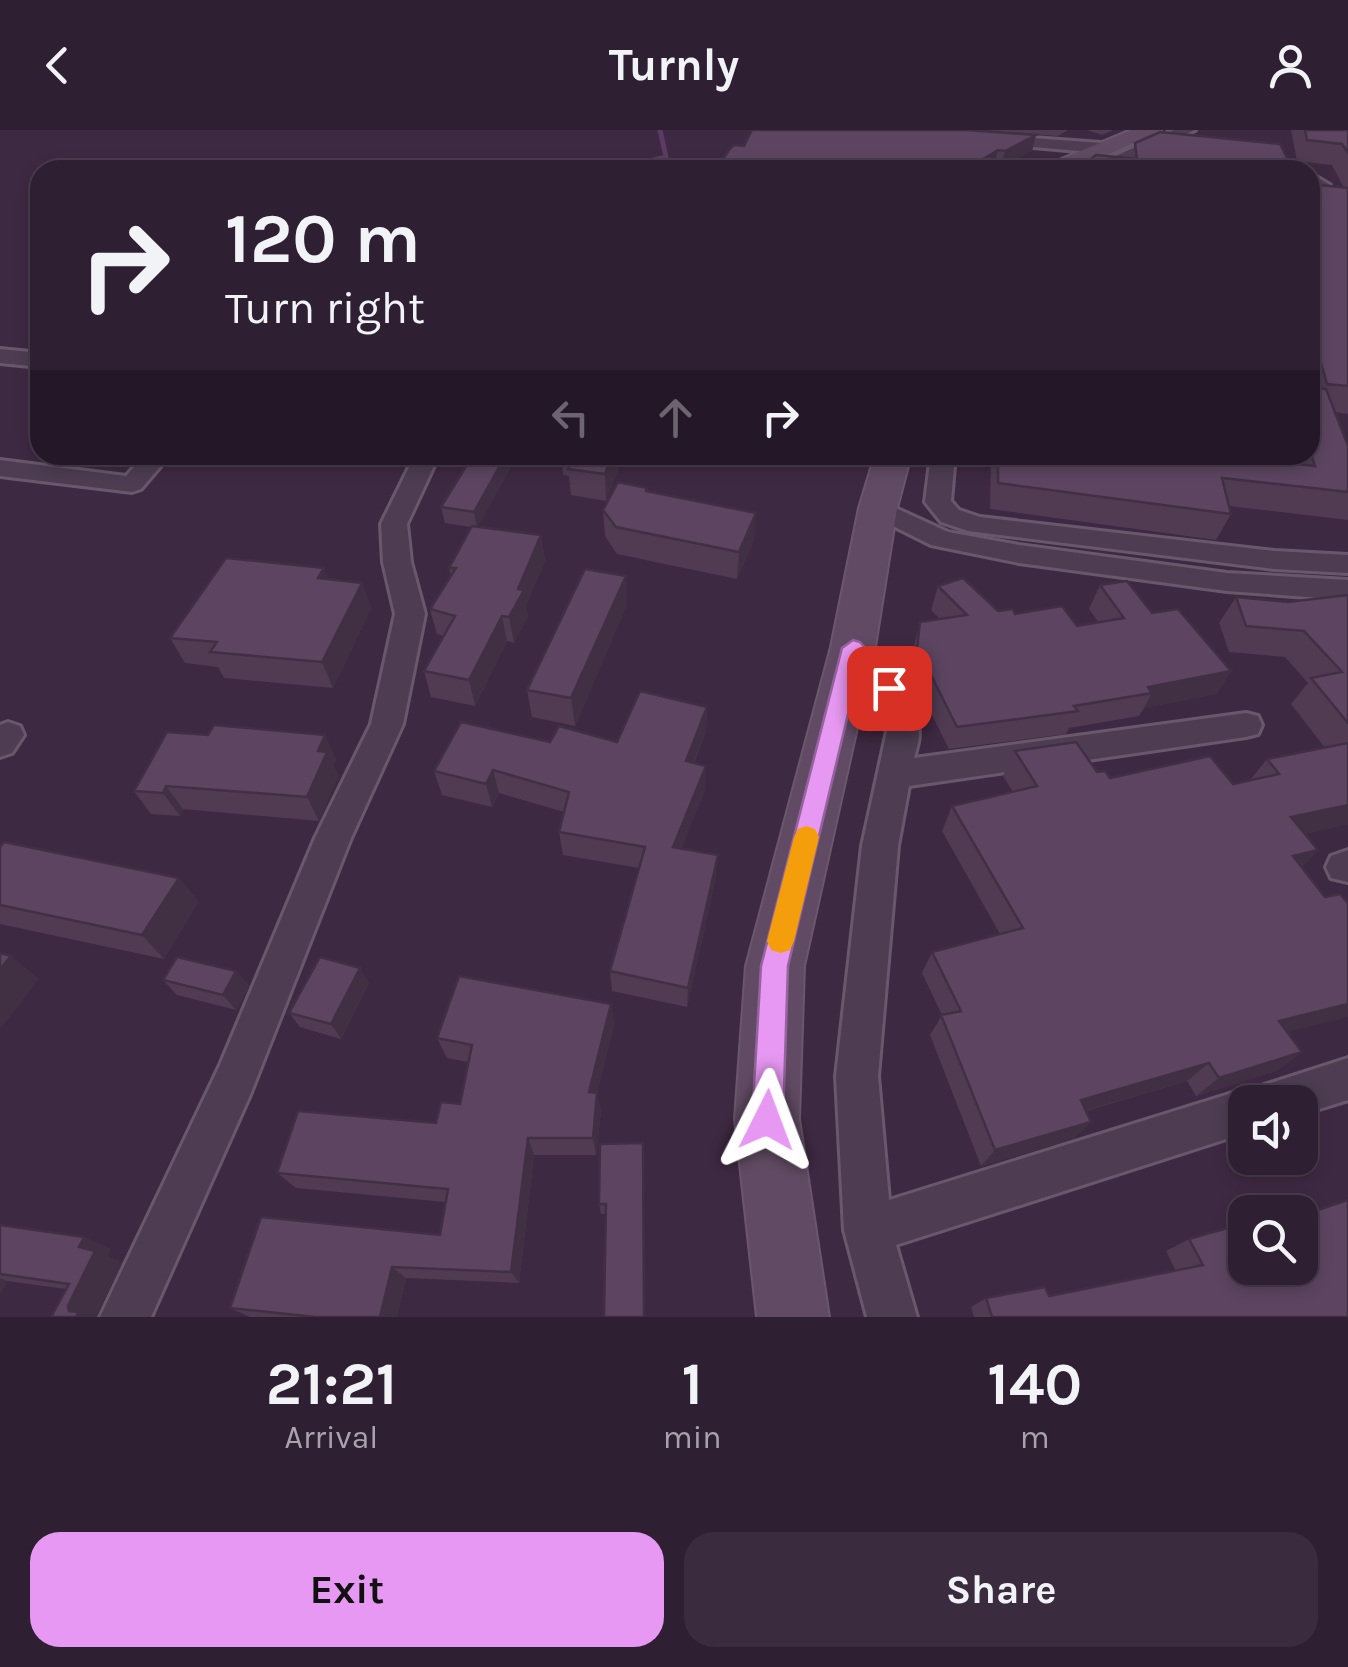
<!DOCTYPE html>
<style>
:root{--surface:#2e1f32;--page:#3a2c3e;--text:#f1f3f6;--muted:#a7a2ac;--line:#493d4d;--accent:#e798f3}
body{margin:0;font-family:Karla,sans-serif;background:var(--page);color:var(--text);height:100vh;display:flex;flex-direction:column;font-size:38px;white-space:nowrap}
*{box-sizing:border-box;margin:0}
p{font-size:32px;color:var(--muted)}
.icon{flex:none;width:55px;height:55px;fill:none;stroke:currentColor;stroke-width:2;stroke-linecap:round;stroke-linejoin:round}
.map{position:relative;height:1187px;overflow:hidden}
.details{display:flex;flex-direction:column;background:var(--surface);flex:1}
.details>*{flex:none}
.top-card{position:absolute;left:30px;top:30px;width:1290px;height:305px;border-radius:30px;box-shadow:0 5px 15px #0003,0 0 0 2px var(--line);background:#2e1f32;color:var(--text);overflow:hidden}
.controls{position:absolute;left:1228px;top:955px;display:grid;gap:20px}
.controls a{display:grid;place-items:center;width:90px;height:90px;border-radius:20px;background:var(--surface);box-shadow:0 5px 15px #0003,0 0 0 2px var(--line);font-size:50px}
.pin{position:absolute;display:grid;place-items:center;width:85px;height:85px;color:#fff;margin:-42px;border-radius:20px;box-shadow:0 5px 15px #0006}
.me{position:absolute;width:110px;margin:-55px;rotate:3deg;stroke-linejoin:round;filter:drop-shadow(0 0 8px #0008)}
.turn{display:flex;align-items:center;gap:35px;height:210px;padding:0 30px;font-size:45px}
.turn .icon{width:130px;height:130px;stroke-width:2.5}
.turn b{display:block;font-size:70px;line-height:85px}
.lanes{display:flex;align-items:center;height:95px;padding:0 30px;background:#0003;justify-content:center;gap:50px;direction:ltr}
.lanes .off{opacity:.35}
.eta{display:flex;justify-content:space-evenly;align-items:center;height:170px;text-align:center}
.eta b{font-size:60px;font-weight:700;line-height:70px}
.action{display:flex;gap:20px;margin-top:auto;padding:20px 30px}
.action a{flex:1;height:115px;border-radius:30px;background:var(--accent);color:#111;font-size:40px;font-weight:700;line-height:115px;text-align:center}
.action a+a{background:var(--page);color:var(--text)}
header{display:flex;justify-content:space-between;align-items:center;height:130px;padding:0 30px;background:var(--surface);font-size:45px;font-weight:700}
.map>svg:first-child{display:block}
</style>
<header><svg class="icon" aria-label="back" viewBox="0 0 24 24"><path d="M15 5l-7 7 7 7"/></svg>Turnly<svg class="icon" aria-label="person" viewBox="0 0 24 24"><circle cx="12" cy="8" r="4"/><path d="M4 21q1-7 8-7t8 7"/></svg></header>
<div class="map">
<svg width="1348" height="1187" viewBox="0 0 1348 1187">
<rect width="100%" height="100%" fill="#3e2942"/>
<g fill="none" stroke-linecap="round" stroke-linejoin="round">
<path stroke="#5d3a63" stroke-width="5" d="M580 40 622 38 666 27 660 0"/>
<defs>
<g id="minor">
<path d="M1174 0H1195L1106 40H1084Z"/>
<path d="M991 5 1101 13 1109 18 1101 23 986 13 983 10Z"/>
<path d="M1310 43 1330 55V63L1310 67Z"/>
<path d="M0 219 40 223V237L0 233Z"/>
<path d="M145 325H170L141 359 132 362 0 346V330L126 346Z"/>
<path d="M415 325H439L407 394 411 432 425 484 403 594 351 708 250 965 151 1187H100L220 935 315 708 371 594 395 484 383 432 381 394Z"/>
<path d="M931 325H955L951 371 959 380 980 387 1275 421 1348 425V443L1275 439 968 401 941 392 925 372Z"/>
<path d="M878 370 948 402 1019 415 1227 443 1348 450V470L1227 461 1019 433 931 415 869 384 865 378Z"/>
<path d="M853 506C882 515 919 574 919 604 919 612 916 620 914 628L1246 583 1258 586 1262 595 1258 604 1246 607 909 656 898 716 878 946 889 1070 1245 959 1255 963 1258 957 1348 928V970L1300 985V972H1245V1003L896 1115 917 1187H867L844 1100 836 946 862 716 887 601 875 562 838 517 842 509Z"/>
<path d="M8 592 20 596 24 605 12 623 0 627V595Z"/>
<path d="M1348 720V752L1331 748 1326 737 1331 726Z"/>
</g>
<g id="secondary">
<path d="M1131 0H1161L1075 40H1043L1047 35Z"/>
<path d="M875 325H911L897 378 875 517 804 836 799 989 829 1187H757L735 989 746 836 831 517 859 378Z"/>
</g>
</defs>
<use href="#minor" stroke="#69586c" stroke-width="6"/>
<use href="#secondary" stroke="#69586c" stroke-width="4"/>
<use href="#minor" fill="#4e3d52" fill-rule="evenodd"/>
<use href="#secondary" fill="#614b64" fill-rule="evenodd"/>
</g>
<g fill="#503b53">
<path d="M981 0H1068L1058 6Z"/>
<path d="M1087 0H1113L1102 5Z"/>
<path d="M1291 0H1348V284L1335 282 1348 316V390L1229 376 1231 384 1216 410 990 379 991 325H1216L1290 333 1288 325H1310V54L1344 58 1332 35 1297 31Z"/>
<path d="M1036 5 1032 21 1001 37 994 36 987 40H716L744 16Z"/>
<path d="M1135 13 1293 40 1130 28Z"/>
<path d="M252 325H312L304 337 255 332Z"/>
<path d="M473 325H507L510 339 477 397 541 405 545 431 526 475 528 486 514 513 507 511 475 576 431 567 424 541 444 506 437 504 430 479 451 445 449 438 471 397 445 393 441 377Z"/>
<path d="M561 325H624L606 371 571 365 569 346 563 345Z"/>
<path d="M648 361 754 410 737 449 617 424 605 406 603 380Z"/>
<path d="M329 449 362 453 371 478 333 558 224 548 218 537 185 533 170 508Z"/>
<path d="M1100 455 1152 483 1231 541 1216 564 1144 578 1139 586 1069 598 1066 604 949 619 919 559 909 551 914 516 920 492 940 489 931 480 938 456 998 481 1077 496 1099 493 1089 479Z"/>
<path d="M1348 465V694L1304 704 1318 720 1301 737 1288 902 1302 922 1276 941 1196 966 1187 951 1086 981 1091 992 1073 1009 981 1036 930 905 942 885 922 843 932 822 1000 804 942 701 952 676 1013 662 1003 646 1015 621 1097 642 1110 648 1233 654 1250 650 1267 629 1325 618 1291 574 1308 553 1285 527 1229 522 1219 493 1236 467 1288 472Z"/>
<path d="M627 474 575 596 532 587 527 560Z"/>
<path d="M707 577 706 601 694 633 706 636 705 660 681 719 716 747 687 877 612 861 610 841 639 738 563 725 559 702 564 682 499 663 492 677 442 665 434 641 550 612H617Z"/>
<path d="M336 629 333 635 338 646 319 691 183 679 180 686 151 684 134 661Z"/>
<path d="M0 717 179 748 198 772 164 829 0 794Z"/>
<path d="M236 841 249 856 236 880 177 865 163 850Z"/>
<path d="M369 853 341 909 300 897 289 883Z"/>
<path d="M611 874 614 895 597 963 601 981 596 1025H534L519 1153 406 1148 397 1187H250L230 1178 440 1105 445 1072 296 1058 277 1043 436 993 460 974 468 932 447 928 437 908Z"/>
<path d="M643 1013 644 1025 606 1084H601L599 1074Z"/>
<path d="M0 1095 84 1107 110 1119 107 1126 122 1133 97 1185 66 1159 7 1151 0 1164Z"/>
<path d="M1189 1109 1348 1187H974L971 1177 986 1168 1049 1166 1176 1141 1166 1121Z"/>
</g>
<g fill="#413044">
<path d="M1036 5 1032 21 1001 37 1005 21Z"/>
<path d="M998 20 994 36 987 40H965Z"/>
<path d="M300 325H312L304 337Z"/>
<path d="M506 325H507L510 339 477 398 474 382Z"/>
<path d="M612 325H624L606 371 605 344Z"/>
<path d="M756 383 754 410 737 449 739 422Z"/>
<path d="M541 405 545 431 526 475 528 486 514 513 509 487 518 459Z"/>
<path d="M324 438 334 463 318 448Z"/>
<path d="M626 446 627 474 575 596 571 568Z"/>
<path d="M362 453 371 478 333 558 322 532Z"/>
<path d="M502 486 507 511 475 576 469 550Z"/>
<path d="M1231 541 1216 564 1144 578 1152 563 1148 557Z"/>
<path d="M707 577 706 601 685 654 686 631Z"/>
<path d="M325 605 336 629 333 635 338 646 319 691 307 667 318 621Z"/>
<path d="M706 636 705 660 673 740V717Z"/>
<path d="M493 640 499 663 492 677 486 654Z"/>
<path d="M166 656 183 679 180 686 163 663Z"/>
<path d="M1348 675V694L1269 712 1291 687Z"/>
<path d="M1318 720 1294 744 1293 726Z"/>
<path d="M718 725 716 747 687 877 688 858Z"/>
<path d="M179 748 198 772 164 829 142 805Z"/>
<path d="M11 826 39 849 0 899V839Z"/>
<path d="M360 838 369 853 341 909 331 894Z"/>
<path d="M236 841 249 856 236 880 223 865Z"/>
<path d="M611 874 614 895 597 963 601 981 596 1025 593 1008 589 962Z"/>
<path d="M1348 874V887L1255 910 1279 891Z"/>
<path d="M1302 922 1276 941 1196 966 1219 948Z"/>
<path d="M1209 933 1187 951 1063 987 1081 970Z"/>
<path d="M1091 992 1073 1009 981 1036 995 1020Z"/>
<path d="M528 1008 534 1025 519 1153 511 1142Z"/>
<path d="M643 1013 644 1025 645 1187H644Z"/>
<path d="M84 1107 110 1119 107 1126 122 1133 97 1187H76L69 1181 68 1176 79 1117Z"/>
<path d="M392 1137 406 1148 397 1187H380Z"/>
<path d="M0 1148 7 1151 0 1164Z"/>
</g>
<g fill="#5d4561" stroke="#413044" stroke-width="2.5">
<path d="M752 0H967L1036 5 1005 21 998 20 965 40H716L729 20 734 15 744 16Z"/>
<path d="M1305 0H1348V23L1342 14 1307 10Z"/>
<path d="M1160 2 1280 14 1293 40H1076L1096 25 1137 29 1135 13Z"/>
<path d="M1310 54 1348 58V256L1327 254 1315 211 1310 210Z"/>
<path d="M1310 258 1326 259 1348 316V362L1222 348 1231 384 998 353V325H1216L1315 336 1310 321Z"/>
<path d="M473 325H506L474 382 441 377Z"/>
<path d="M575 325H612L605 344 568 339Z"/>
<path d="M618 352 647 358 646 361 756 383 739 422 616 397 603 380Z"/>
<path d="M472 396 541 405 518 459 524 460 509 487 502 486 469 550 424 541 455 486 430 479 456 438H449Z"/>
<path d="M226 428 324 438 318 448 362 453 322 532 210 522 217 512 170 508Z"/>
<path d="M585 439 626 446 571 568 527 560Z"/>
<path d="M963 448 998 481 1013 479 1015 484 1062 476 1077 496 1124 488 1100 455 1127 451 1152 483 1178 479 1231 541 1148 557 1152 563 1074 576 1078 581 957 597 926 535 916 528 920 492 967 485 938 456Z"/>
<path d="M1348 465V593L1311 548 1342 542 1304 501 1246 496 1236 467 1288 472Z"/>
<path d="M640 561 707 577 686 631 706 636 673 717 718 725 688 858 610 841 645 717 559 702 569 662 493 640 486 654 434 641 461 592 550 612 559 596 617 612Z"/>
<path d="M214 595 325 605 318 621 327 622 307 667 166 656 163 663 134 661 167 602 208 605Z"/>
<path d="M1076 612 1097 642 1105 641 1110 648 1210 626 1233 654 1279 644 1267 629 1348 613V675L1291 687 1318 720 1293 726 1325 767 1340 764 1348 773V874L1279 891 1302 922 1219 948 1209 933 1081 970 1091 992 995 1020 941 885 961 881 932 822 1023 798 952 676 1037 656 1015 621Z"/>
<path d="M4 712 179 748 142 805 0 775V717Z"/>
<path d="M0 823 11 826 0 839Z"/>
<path d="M177 827 236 841 223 865 163 850Z"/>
<path d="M320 827 360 838 331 894 289 883Z"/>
<path d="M459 846 611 874 589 962 597 963 593 1008H528L511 1142 392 1137 380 1187H316L230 1178 261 1087 440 1105 448 1059 277 1043 298 981 436 993 441 972 460 974 472 915 437 908Z"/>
<path d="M643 1013 644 1187H604L606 1074H599L600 1014Z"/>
<path d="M1348 1070V1187H992L986 1168 1045 1157 1049 1166 1203 1135 1189 1109 1245 1093V1138H1300V1086Z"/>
<path d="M0 1095 84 1107 79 1117 95 1121 68 1176 69 1181 79 1182 76 1187H51L69 1154 0 1144Z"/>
</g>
<path fill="#e798f3" stroke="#96639e" stroke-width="2.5" d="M853 510 860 512 900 558 889 566 881 564 859 538 788 836 783 990 778 1000 767 1005 756 1000 752 990 761 836 842 518Z"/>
<path fill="#f59e0b" d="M806 696 815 699 819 707 794 811 790 820 781 823 771 820 767 811 794 707 798 699Z"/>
</svg>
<div class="controls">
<a><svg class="icon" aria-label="sound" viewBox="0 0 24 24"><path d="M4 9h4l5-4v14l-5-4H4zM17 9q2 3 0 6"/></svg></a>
<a><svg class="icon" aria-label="search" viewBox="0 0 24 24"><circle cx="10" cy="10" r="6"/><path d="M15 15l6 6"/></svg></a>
</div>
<div class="pin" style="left:889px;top:558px;background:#d93025"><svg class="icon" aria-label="arrive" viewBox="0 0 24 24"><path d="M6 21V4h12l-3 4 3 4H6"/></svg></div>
<svg class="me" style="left:767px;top:990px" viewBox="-20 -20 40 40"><path d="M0-17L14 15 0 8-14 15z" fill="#e798f3" stroke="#fff" stroke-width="4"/></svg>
<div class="top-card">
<div class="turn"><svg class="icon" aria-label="right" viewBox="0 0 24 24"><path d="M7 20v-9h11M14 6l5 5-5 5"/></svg><div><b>120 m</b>Turn right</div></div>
<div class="lanes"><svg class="icon off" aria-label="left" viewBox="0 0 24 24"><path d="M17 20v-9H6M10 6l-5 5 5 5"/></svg><svg class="icon off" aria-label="ahead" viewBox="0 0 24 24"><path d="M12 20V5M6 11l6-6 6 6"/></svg><svg class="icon" aria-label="right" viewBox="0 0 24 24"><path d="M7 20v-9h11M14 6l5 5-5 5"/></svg></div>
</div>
</div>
<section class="details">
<div class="eta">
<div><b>21:21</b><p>Arrival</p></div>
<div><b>1</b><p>min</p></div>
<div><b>140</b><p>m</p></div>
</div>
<div class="action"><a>Exit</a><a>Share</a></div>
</section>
